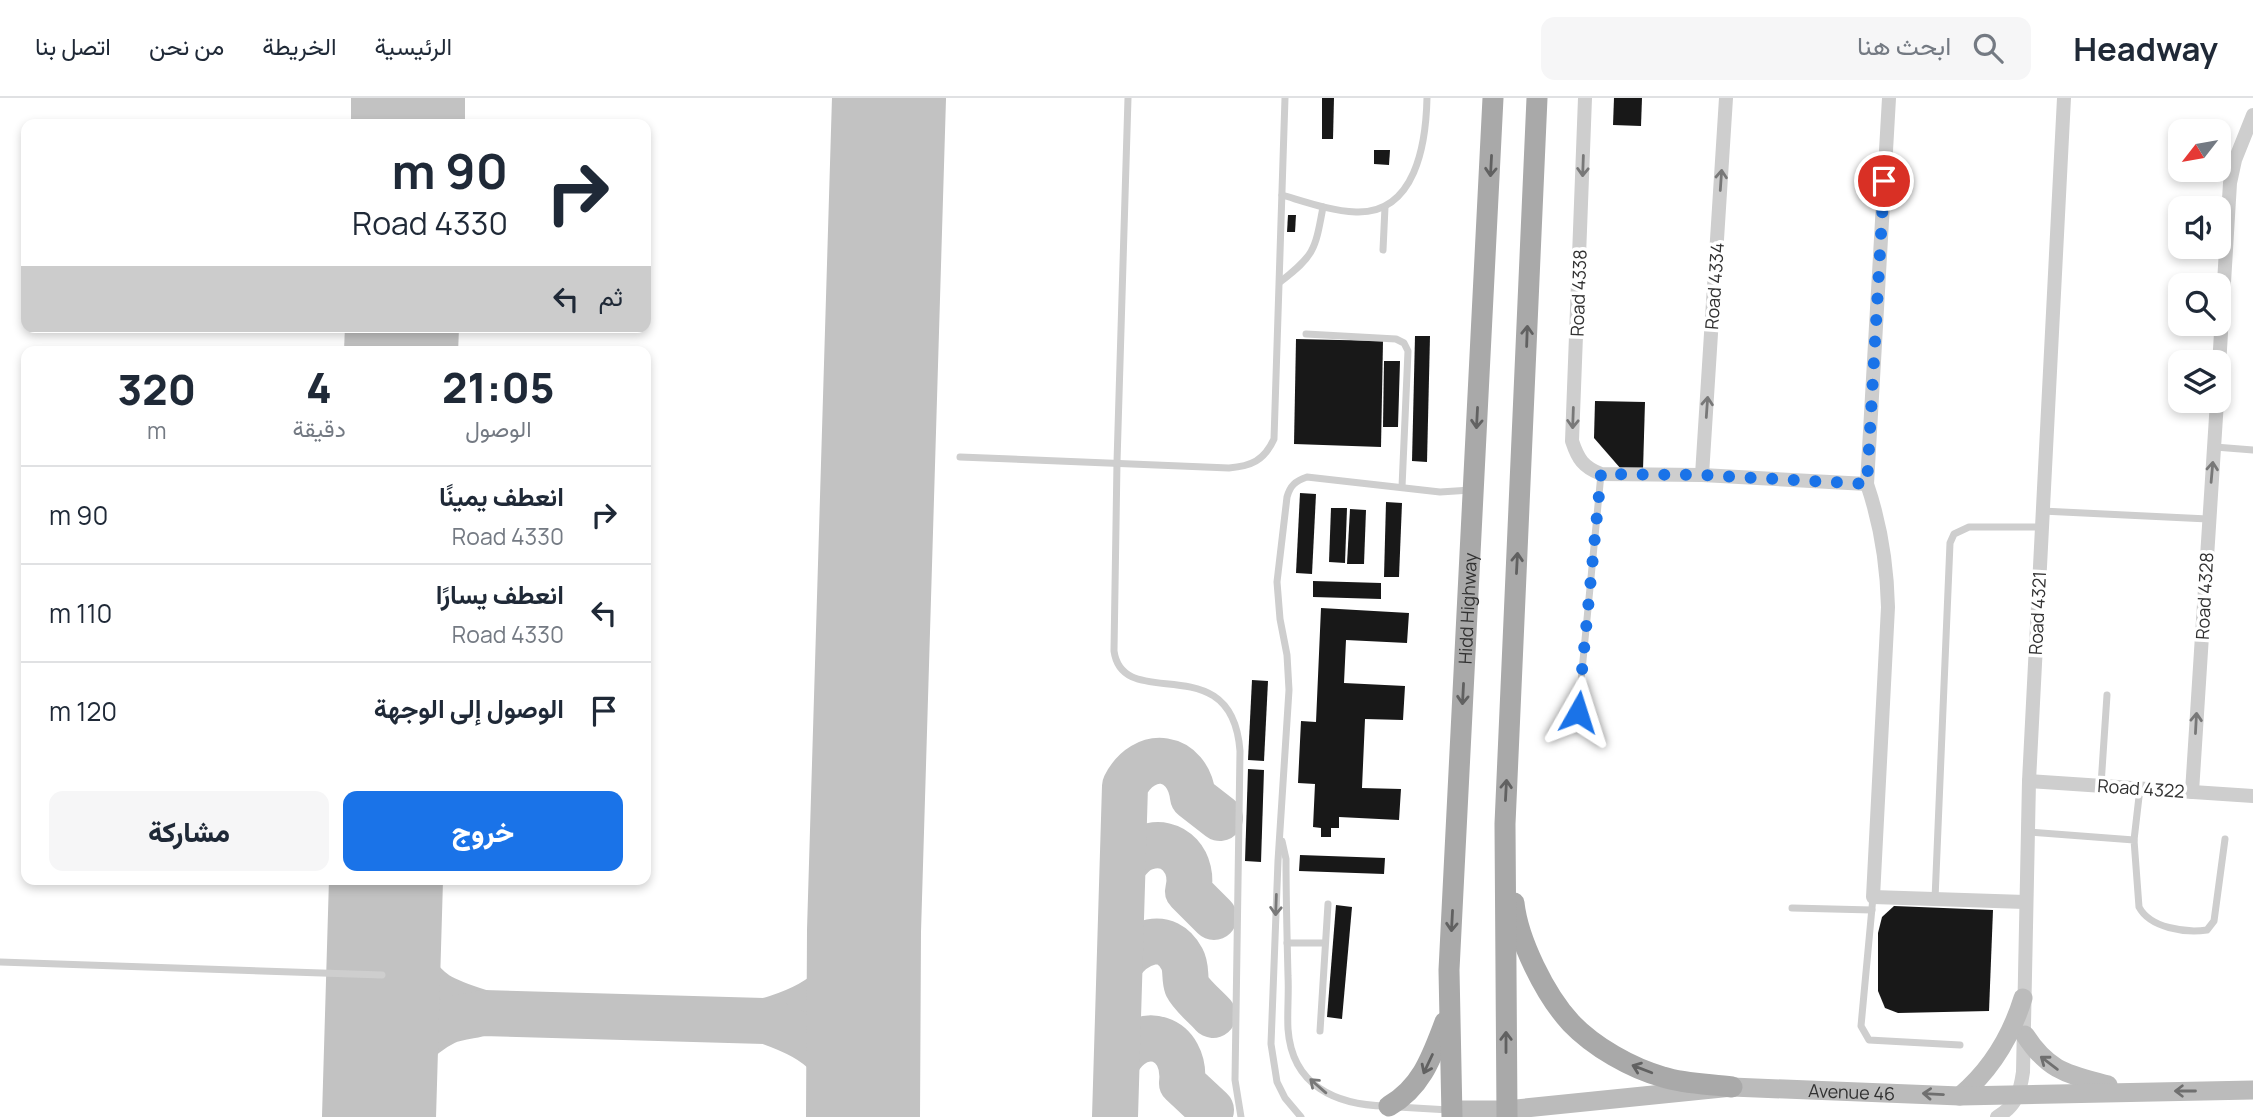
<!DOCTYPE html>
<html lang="ar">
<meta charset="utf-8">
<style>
:root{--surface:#fff;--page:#f6f6f7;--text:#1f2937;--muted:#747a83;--line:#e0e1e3;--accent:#1a73e8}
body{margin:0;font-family:Manrope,Vazirmatn,sans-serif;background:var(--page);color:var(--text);direction:rtl;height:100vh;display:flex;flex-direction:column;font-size:26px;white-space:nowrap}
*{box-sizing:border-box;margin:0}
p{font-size:23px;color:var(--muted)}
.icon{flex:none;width:38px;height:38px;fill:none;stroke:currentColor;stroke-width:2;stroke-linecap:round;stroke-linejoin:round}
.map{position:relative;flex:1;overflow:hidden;direction:ltr}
.panel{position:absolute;left:21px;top:248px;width:630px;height:539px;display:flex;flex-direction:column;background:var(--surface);border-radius:14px;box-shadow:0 4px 10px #0003;direction:rtl}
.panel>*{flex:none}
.banner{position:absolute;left:21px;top:21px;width:630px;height:214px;border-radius:14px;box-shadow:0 4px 10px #0003;direction:rtl;background:#fff;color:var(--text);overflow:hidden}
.needle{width:46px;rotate:239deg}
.tools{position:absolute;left:2168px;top:21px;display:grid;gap:14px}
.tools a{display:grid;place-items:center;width:63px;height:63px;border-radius:14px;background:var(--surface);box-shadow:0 4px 10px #0003;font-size:35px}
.pin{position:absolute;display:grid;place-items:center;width:60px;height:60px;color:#fff;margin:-30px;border:4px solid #fff;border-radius:50%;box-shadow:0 2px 7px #0007}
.me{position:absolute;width:77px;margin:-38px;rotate:6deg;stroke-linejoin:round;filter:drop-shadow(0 0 5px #0008)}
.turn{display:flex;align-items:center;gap:24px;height:147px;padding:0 28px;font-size:32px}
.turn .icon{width:91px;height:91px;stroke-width:2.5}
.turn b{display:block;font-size:49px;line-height:60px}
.then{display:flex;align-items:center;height:66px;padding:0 28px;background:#0003;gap:14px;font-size:26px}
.eta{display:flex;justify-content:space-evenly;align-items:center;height:119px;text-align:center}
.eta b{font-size:42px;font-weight:800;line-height:49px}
.cta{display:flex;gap:14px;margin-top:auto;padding:14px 28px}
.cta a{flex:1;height:80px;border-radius:14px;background:var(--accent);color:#fff;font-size:28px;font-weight:800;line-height:80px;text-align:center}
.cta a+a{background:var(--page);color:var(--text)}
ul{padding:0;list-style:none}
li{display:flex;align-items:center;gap:21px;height:98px;padding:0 28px;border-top:2px solid var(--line)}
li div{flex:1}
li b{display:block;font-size:26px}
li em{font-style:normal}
header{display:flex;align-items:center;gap:42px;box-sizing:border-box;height:98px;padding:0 35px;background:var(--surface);border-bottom:2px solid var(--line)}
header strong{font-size:33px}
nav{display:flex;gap:38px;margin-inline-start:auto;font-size:24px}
.search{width:490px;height:63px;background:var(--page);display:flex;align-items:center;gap:18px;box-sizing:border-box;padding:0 24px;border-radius:14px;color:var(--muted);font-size:26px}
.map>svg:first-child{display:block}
</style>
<header>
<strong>Headway</strong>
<div class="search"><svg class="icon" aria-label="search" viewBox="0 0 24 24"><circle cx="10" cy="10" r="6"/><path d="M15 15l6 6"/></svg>ابحث هنا</div>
<nav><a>الرئيسية</a><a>الخريطة</a><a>من نحن</a><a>اتصل بنا</a></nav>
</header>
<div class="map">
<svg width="2253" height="1019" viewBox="0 0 2253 1019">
<rect width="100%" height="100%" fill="#fff"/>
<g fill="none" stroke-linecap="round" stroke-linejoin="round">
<g stroke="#c2c2c2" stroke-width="46">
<path d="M1123 768C1129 761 1135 753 1144 750 1174 738 1195 766 1188 793L1214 819"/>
<path d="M384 829C399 850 414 881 436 896 450 905 467 910 483 915"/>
<path d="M1120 866C1136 844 1166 831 1182 861 1187 870 1184 880 1187 888 1192 898 1206 909 1213 917"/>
<path d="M767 923C822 907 845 888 864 833"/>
<path d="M1117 964C1140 923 1187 939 1182 985L1211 1012"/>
<path d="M380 993C397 966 414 939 445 924 456 919 471 918 483 915L767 923C827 944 838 962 862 1019"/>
<path d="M1115 1019 1125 688C1144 650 1188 656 1193 699L1220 720"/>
</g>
<g stroke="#c2c2c2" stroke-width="114">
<path d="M408 26V0"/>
<path d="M401 254 402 229"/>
<path d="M379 1019 386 782"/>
<path d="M863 1019 864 833 889 0"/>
</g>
</g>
<g fill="#181818">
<path d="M1322 0H1334L1333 41H1322Z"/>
<path d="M1614 0H1642L1641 28 1613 27Z"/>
<path d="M1374 52H1390L1389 67 1374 66Z"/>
<path d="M1288 117H1296L1295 134H1287Z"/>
<path d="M1415 238H1430L1427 364 1412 363Z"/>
<path d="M1296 241 1383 243 1381 349 1294 346Z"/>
<path d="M1384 263H1400L1398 329H1383Z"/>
<path d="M1595 303 1645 304 1643 372 1621 371 1594 340Z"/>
<path d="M1300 395 1316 396 1312 476 1296 475Z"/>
<path d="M1386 404 1402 405 1399 479H1384Z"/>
<path d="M1331 410H1347L1345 465 1329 464Z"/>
<path d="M1350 411 1366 412 1364 466H1347Z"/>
<path d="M1313 483 1381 485V501L1313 499Z"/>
<path d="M1321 510 1409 515 1407 545 1346 542 1344 585 1405 588 1403 622 1365 621 1362 690 1401 691 1399 722 1339 719V730H1331V739H1321V730L1313 729 1315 686 1298 685 1301 623 1316 624Z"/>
<path d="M1252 582 1268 583 1264 663 1248 662Z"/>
<path d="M1248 671 1264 672 1261 764 1245 763Z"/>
<path d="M1300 757 1385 760 1384 776 1299 773Z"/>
<path d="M1336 807 1352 809 1342 921 1327 919Z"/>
<path d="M1894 808 1993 812 1989 913 1898 915 1885 910 1878 893V835L1882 819Z"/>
</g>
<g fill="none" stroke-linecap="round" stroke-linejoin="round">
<g stroke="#cecece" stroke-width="7">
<path d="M1128 0 1117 364 1114 553C1123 617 1232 546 1240 653L1235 982 1241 1019"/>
<path d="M1282 97C1306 104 1331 113 1356 114 1416 116 1426 45 1427 0"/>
<path d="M1383 152 1385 109"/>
<path d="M1280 184C1315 157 1315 152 1323 109"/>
<path d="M1306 236 1396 241 1404 245 1408 253 1402 389"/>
<path d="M2215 349 2253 352"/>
<path d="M960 359 1229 370C1251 368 1264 363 1274 341L1285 0"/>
<path d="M2042 413 2208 421"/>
<path d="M1578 614 1601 376"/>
<path d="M2101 687 2107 597"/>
<path d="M2028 734 2134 742 2139 809C2150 830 2185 835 2207 832L2214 823 2225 741"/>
<path d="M2134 742 2140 690"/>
<path d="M1282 743 1286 761C1286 800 1287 839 1288 878 1289 896 1287 914 1288 931 1292 988 1336 1007 1386 1008"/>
<path d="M1873 799 1861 928 1869 942 1960 947"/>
<path d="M1935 801 1950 445 1954 436 1969 429H2041"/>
<path d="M1792 810 1872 812"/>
<path d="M1287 845H1325"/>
<path d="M0 864 382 877"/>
<path d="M1320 933 1328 806"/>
<path d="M1398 1009 1449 1012"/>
<path d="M1301 1019 1285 1000 1277 984 1271 946 1278 763 1289 592 1287 557 1280 521 1277 484 1287 399C1290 388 1295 383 1307 379L1440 394 1471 392"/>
</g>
<g stroke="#cecece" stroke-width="14">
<path d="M1585 0 1572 343C1578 361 1583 369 1601 376L1702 377 1867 386"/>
<path d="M1889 0 1867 386C1881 427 1887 466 1888 509L1873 799 2025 804"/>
<path d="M2219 268 2230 85 2235 62 2253 17"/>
<path d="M1702 377 1726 0"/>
<path d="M2029 683 2253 698"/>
<path d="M2192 694 2217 303"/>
<path d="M1997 1019C2016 1008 2020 995 2023 974L2029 683 2064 0"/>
</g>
<g stroke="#bbb" stroke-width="19">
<path d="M2025 937C2049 974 2068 976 2108 987"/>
<path d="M1960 998C1992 971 2011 939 2023 900"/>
<path id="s1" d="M1451 1012H1506L1732 989 1960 998 2253 992"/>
</g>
<g stroke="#a9a9a9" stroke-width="21">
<path d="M1514 805C1518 842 1545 897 1571 925 1594 949 1631 970 1663 979 1685 986 1710 986 1732 989"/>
<path d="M1389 1008C1422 989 1432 958 1445 924"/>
<path id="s2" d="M1452 1019 1449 872 1493 0"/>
<path d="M1507 1019 1505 726 1537 0"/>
</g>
</g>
<defs><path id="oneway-shaft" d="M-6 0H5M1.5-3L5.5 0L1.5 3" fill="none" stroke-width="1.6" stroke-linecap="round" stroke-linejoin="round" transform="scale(1.75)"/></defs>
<g stroke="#616161">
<use href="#oneway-shaft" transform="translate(1491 68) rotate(93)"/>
<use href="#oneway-shaft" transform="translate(1527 238) rotate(-88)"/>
<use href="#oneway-shaft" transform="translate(1477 320) rotate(93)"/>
<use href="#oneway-shaft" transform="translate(1517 465) rotate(-87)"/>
<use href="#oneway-shaft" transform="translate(1463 596) rotate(93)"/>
<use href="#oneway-shaft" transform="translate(1506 692) rotate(-87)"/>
<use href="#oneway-shaft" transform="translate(1452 823) rotate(93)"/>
<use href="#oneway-shaft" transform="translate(1506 944) rotate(-90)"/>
<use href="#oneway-shaft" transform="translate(1428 966) rotate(115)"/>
<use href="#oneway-shaft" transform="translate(1642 971) rotate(-159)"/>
</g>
<g stroke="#787878">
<use href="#oneway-shaft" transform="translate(1583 68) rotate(92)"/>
<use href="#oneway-shaft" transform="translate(1721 82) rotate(-86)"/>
<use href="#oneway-shaft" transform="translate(1707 309) rotate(-86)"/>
<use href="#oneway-shaft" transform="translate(1573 320) rotate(92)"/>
<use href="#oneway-shaft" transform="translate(2212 374) rotate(-85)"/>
<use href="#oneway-shaft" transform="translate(2196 625) rotate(-87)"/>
<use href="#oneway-shaft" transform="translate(1276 807) rotate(92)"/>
<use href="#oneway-shaft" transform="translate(1318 988) rotate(-139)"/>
</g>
<g stroke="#6f6f6f">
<use href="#oneway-shaft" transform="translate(2049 965) rotate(-143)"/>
<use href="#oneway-shaft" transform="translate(2185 993) rotate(180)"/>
<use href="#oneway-shaft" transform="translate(1933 996) rotate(-177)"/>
</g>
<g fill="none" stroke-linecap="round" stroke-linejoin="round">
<path stroke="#1a73e8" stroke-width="12" stroke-dasharray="0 21.6" d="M1578 614 1601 376 1702 377 1867 386 1884 83"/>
</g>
<g text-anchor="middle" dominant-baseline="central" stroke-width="7" stroke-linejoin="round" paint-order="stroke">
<g font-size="18" fill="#313131" stroke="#fff">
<text transform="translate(1714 188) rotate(-86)">Road 4334</text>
<text transform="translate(1578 195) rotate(-88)">Road 4338</text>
<text transform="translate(2204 498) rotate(-87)">Road 4328</text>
<text stroke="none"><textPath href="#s2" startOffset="509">Hidd Highway</textPath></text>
<text transform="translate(2037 515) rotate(-87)">Road 4321</text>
<text transform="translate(2141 690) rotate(4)">Road 4322</text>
<text stroke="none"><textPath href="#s1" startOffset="402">Avenue 46</textPath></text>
</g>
</g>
</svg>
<div class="tools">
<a><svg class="needle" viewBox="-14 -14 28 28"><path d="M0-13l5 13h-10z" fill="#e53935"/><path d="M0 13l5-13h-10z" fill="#747a83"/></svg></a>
<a><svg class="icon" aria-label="sound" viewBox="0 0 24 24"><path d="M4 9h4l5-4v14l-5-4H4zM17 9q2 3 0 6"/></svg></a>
<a><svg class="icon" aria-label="search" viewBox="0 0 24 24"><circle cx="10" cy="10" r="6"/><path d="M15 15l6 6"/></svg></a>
<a><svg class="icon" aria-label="layers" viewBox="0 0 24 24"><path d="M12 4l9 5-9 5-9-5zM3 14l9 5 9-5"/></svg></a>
</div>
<div class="pin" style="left:1884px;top:83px;background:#d93025"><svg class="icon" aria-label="arrive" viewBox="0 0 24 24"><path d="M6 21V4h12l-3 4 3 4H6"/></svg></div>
<svg class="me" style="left:1578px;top:614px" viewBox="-20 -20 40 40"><path d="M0-17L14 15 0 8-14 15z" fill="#1a73e8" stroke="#fff" stroke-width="4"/></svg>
<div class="banner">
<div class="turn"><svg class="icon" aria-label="right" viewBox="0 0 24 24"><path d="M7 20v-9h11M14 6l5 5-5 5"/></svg><div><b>90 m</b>Road 4330</div></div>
<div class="then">ثم<svg class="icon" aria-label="left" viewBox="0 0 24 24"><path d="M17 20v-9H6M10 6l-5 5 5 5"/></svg></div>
</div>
<section class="panel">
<div class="eta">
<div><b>21:05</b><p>الوصول</p></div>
<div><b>4</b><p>دقيقة</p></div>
<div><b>320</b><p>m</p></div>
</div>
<ul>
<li><svg class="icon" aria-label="right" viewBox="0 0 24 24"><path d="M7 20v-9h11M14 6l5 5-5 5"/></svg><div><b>انعطف يمينًا</b><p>Road 4330</p></div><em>90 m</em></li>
<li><svg class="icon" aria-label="left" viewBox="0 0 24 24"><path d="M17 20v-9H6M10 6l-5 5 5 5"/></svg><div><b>انعطف يسارًا</b><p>Road 4330</p></div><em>110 m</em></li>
<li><svg class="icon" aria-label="arrive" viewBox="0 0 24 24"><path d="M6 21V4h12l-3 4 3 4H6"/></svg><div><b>الوصول إلى الوجهة</b></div><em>120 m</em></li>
</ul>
<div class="cta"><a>خروج</a><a>مشاركة</a></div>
</section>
</div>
